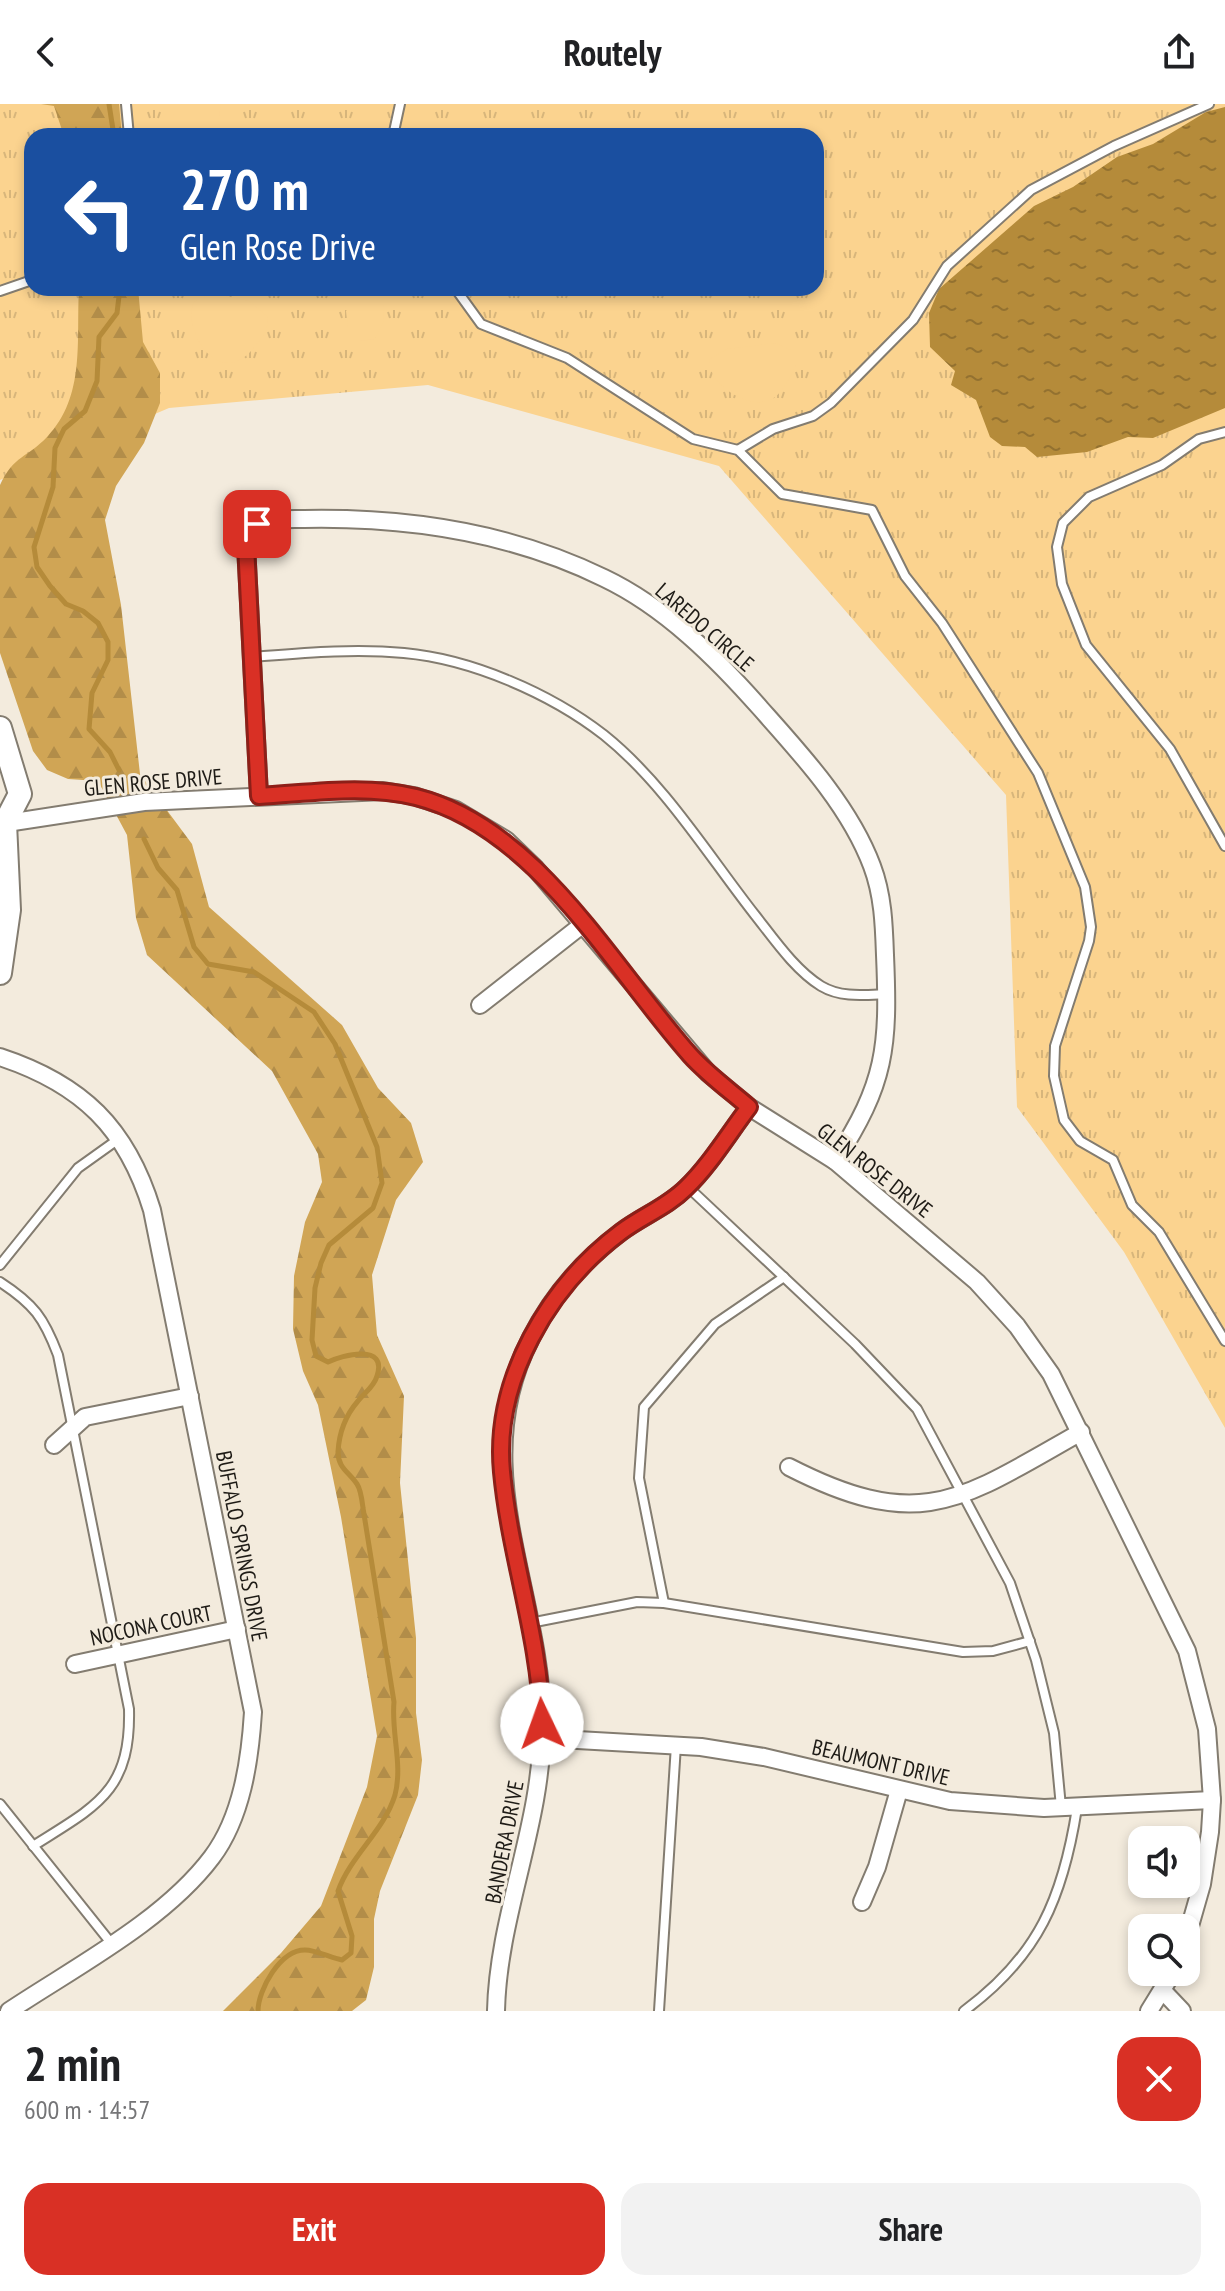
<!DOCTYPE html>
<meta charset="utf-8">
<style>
:root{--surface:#fff;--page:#f2f2f2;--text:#202124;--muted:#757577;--accent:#d93025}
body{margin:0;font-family:"PT Sans Narrow",sans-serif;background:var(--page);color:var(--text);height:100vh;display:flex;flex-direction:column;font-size:30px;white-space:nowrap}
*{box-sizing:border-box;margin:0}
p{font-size:26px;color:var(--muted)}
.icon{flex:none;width:44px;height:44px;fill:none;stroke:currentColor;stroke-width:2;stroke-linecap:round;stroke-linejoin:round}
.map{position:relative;height:1907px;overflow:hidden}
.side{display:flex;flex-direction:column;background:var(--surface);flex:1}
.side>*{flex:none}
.guide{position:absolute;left:24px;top:24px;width:800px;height:168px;border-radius:24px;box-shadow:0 4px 12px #0003;background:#1a4fa0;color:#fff;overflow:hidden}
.fabs{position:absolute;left:1128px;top:1722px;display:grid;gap:16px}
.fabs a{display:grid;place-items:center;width:72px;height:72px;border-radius:16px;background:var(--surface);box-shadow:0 4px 12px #0003;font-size:40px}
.pin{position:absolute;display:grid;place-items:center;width:68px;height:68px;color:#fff;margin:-34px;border-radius:16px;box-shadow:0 4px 12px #0006}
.me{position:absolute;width:88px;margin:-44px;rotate:357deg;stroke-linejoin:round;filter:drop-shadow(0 0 6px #0008)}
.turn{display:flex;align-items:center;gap:28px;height:168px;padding:0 24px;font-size:36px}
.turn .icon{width:104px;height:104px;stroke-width:2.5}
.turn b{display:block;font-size:56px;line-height:68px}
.round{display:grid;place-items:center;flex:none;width:84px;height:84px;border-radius:24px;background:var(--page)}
.summary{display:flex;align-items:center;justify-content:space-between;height:136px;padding:0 24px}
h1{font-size:48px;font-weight:800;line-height:60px}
.action{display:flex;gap:16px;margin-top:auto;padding:16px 24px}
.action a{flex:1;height:92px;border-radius:24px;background:var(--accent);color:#fff;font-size:32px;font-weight:800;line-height:92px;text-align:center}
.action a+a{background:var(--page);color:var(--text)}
header{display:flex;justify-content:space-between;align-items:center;height:104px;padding:0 24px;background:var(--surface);font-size:36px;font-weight:800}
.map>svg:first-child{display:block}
</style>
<header><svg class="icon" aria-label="back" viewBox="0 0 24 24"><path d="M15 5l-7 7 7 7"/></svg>Routely<svg class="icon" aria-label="share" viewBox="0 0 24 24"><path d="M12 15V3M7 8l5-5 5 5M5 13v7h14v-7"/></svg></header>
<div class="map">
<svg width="1225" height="1907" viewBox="0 0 1225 1907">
<defs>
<pattern id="grass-tufts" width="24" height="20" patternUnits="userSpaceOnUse" patternTransform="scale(2)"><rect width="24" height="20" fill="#fbd38f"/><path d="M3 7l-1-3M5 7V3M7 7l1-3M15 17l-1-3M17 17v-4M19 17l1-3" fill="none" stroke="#d7b57b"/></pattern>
<pattern id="forest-firs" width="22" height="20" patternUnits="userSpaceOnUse" patternTransform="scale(2)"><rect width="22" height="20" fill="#d0a555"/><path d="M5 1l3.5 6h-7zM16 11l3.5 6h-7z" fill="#b28d49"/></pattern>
<pattern id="water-ripples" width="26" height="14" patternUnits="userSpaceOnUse" patternTransform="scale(2)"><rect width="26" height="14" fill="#b58b3a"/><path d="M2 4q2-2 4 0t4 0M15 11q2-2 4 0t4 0" fill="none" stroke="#937130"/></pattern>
</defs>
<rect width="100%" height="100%" fill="#f3ebdd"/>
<path fill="url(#grass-tufts)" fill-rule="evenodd" d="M0 0H1225V1324L1124 1148 1017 1003 1006 691 719 362 428 281 169 304 0 376ZM32 32H816V184H32Z"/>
<g fill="url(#forest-firs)">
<path d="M41 0H119L122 32H64L54 2Z"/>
<path d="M79 184H138L143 238 160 269V299L144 339 116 382 105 416 121 501 140 670 192 740 209 803 342 921 378 984 411 1019 423 1058 396 1096 372 1171 377 1231 404 1292 400 1379 416 1534V1609L422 1656 418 1691 380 1787 374 1815V1863L366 1896 352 1907H223L281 1849 321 1802 367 1683 377 1632 341 1413 318 1301 303 1267 293 1225 294 1172 305 1118 322 1078 318 1050 272 967 147 851 136 814 127 731 98 677 68 675 47 666 33 647 0 549V381C14 351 27 354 47 333 86 292 76 236 79 184Z"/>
</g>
<g fill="#fbd38f">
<path d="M182 0H221L216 32H156Z"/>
<path d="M373 188 384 199 383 219 375 235 360 237 348 225 346 207 361 190Z"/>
<path d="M213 189 249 197 267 212C269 225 264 231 256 241 219 291 181 223 194 198Z"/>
<path d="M775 239 791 246 796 261C791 272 781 292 770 296 748 306 706 279 710 255L727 245Z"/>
</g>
<path fill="url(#water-ripples)" d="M1225 3V304L1153 334 1128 333 1087 348 1037 353 1025 343 1002 342 990 333 976 296 951 281 955 267 930 243 929 209 939 185 1034 102 1073 83 1117 53 1153 40 1206 8Z"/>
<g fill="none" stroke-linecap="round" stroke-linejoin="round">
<g stroke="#b58b3a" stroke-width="5">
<path d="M109 0 114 32"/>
<path d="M119 666 110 648 89 625 92 589 108 556V538L98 519 83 507 66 500 50 482 37 463 34 443 53 383 55 344 64 325 85 307 97 277 99 233 117 209 120 184"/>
<path d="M144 735 158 764 177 786 194 843 208 860 254 868 314 908 335 940 377 1043 382 1079 373 1104 329 1141 321 1159 315 1184 312 1236 316 1252 328 1258C342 1251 388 1239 377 1272 374 1283 365 1288 358 1297 345 1312 339 1329 338 1348 338 1364 349 1368 357 1380 361 1386 362 1396 363 1404L394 1598C391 1629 403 1660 395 1691 384 1727 351 1751 338 1787L352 1832 351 1849 342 1856C331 1854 316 1846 305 1846 280 1846 258 1886 258 1907"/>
</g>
<defs>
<g id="lane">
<path d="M126 0 129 32"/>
<path d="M393 32 400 0"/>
<path d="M455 184 481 220 567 254 693 335 738 346 782 390 872 406 905 472 942 519 1038 669 1085 783 1091 823 1089 837 1055 942 1054 972 1064 1016 1080 1037 1113 1056 1132 1101 1159 1128 1225 1237"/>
<path d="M0 187 32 176"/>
<path d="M1225 328 1199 335 1162 361 1089 393 1063 419 1057 443 1062 480 1086 541 1170 645 1225 742"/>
<path d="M738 346 773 325 813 312 831 299 913 216 947 162 1031 86 1114 42 1209 0"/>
<path d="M252 553C302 549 354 544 404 549 471 555 550 589 604 631 664 679 708 751 755 811 774 835 795 866 821 882 841 894 864 891 886 890"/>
<path d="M688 1083 855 1240 917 1305 1010 1479 1036 1556 1054 1629 1061 1703"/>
<path d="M0 1161 78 1064 120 1034"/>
<path d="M0 1178C34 1200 44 1214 58 1251L129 1605C131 1688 96 1702 33 1742"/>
<path d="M664 1499 639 1374 644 1303 715 1220 784 1173"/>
<path d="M530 1519 637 1498 664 1499 963 1548 993 1547 1030 1537"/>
<path d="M0 1700 111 1839"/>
<path d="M659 1907 676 1641"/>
<path d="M964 1907C1039 1852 1063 1793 1077 1704"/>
</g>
<g id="street">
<path d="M259 692 246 441C247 412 283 415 304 415 408 413 510 428 604 474 665 503 717 555 761 605 802 651 850 703 872 762 883 791 884 821 885 851 889 943 886 979 835 1057"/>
<path d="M0 720 144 698 383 687 414 692 456 706 506 736 535 764 708 969 749 1003 835 1057 977 1178 1017 1222 1051 1270 1187 1547 1207 1625 1212 1696 1210 1728 1202 1780 1186 1836"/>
<path d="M480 901 582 821"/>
<path d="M0 953C82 980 127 1024 152 1106L253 1608C250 1656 242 1713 212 1753 164 1817 75 1863 9 1907"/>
<path d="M54 1341 85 1313 190 1292"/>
<path d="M789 1363C922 1431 962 1395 1081 1328"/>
<path d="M75 1560 237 1525"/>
<path d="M542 1634 701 1643 764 1653 950 1697 1044 1704 1212 1696"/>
<path d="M862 1798 877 1763 899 1686"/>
<path d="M1164 1888 1182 1907"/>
<path d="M496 1907C498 1810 543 1719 542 1620 542 1487 463 1364 531 1234 552 1192 584 1156 621 1128 642 1112 667 1103 686 1084 710 1061 729 1029 749 1003"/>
<path d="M1149 1907 1173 1868"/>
</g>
<path id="secondary" d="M0 624 20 690 5 719 9 806 0 869"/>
</defs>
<use href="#lane" stroke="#837c70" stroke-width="12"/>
<use href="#street" stroke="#837c70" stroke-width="20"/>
<use href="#secondary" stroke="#837c70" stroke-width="26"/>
<use href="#lane" stroke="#fff" stroke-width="8"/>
<use href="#street" stroke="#fff" stroke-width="16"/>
<use href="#secondary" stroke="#fff" stroke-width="22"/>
</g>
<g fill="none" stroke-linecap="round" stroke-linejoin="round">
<defs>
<path id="route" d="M257 420 248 429 246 441 259 692C311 689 365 680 416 693 536 723 612 863 690 951 707 970 729 986 749 1003 729 1029 710 1061 686 1084 667 1103 642 1112 621 1128 549 1182 493 1276 502 1368 510 1453 540 1534 542 1620"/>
</defs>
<use href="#route" stroke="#8d1f18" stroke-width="20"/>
<use href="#route" stroke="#d93025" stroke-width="14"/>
</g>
<g text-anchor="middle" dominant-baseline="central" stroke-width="6" stroke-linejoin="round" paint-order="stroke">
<g font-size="22" fill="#1e1b16" stroke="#f3ebdd">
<text transform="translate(705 523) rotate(41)">LAREDO CIRCLE</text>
<text transform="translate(153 678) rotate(-5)">GLEN ROSE DRIVE</text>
<text transform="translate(875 1066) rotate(38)">GLEN ROSE DRIVE</text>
<text transform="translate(242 1442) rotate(79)">BUFFALO SPRINGS DRIVE</text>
<text transform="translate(151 1521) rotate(-12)">NOCONA COURT</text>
<text transform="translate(881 1658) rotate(13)">BEAUMONT DRIVE</text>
<text transform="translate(504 1738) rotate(-79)">BANDERA DRIVE</text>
</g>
</g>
</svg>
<div class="fabs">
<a><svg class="icon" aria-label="sound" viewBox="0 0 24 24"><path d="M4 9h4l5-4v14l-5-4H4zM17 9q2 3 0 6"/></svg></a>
<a><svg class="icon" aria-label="search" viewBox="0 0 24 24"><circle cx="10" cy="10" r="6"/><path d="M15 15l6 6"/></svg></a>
</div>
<div class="pin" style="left:257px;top:420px;background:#d93025"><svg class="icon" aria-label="arrive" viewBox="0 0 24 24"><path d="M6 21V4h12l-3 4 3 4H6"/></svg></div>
<svg class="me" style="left:542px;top:1620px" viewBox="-20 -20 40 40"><circle r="19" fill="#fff"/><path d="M0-13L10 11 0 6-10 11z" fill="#d93025"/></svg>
<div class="guide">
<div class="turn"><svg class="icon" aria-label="left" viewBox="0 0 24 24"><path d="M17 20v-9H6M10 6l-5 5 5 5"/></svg><div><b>270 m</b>Glen Rose Drive</div></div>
</div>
</div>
<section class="side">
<div class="summary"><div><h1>2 min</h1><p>600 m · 14:57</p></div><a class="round" style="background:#d93025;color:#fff"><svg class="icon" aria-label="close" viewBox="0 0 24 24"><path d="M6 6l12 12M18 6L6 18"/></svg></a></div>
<div class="action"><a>Exit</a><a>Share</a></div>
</section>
